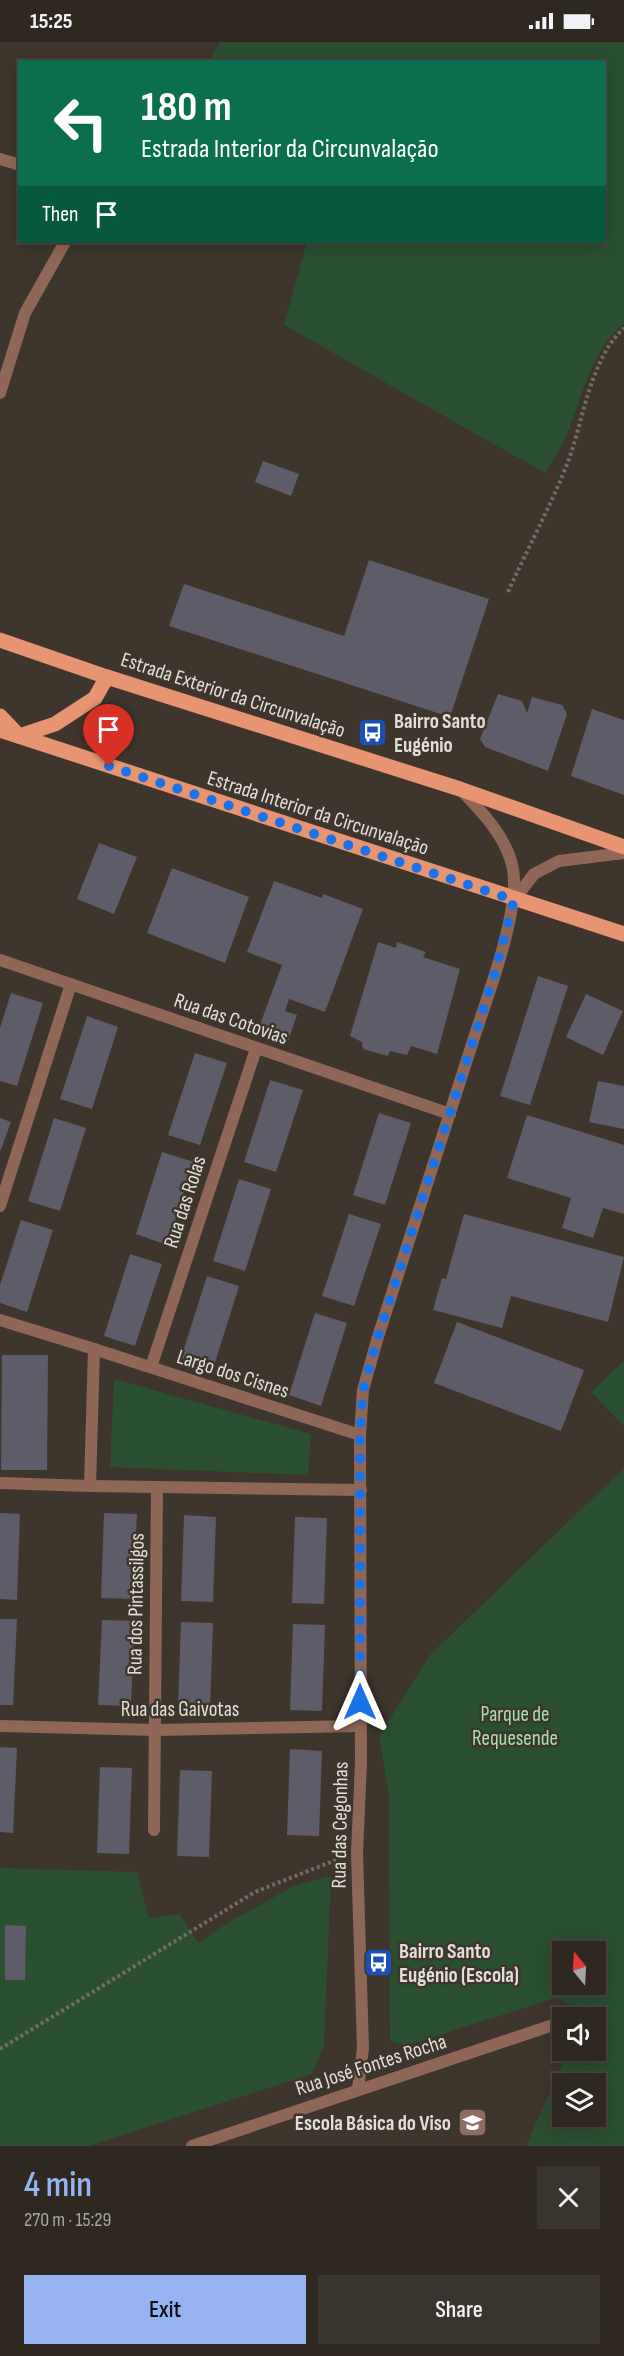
<!DOCTYPE html>
<meta charset="utf-8">
<style>
:root{--surface:#2e2821;--page:#3a342e;--text:#f1f3f6;--muted:#a7a6a5;--line:#49443f;--accent:#95b2f1}
body{margin:0;font-family:"Sofia Sans Condensed",sans-serif;background:var(--page);color:var(--text);height:100vh;display:flex;flex-direction:column;font-size:22px;white-space:nowrap}
*{box-sizing:border-box;margin:0}
p{font-size:20px;color:var(--muted)}
.icon{flex:none;width:33px;height:33px;fill:none;stroke:currentColor;stroke-width:2;stroke-linecap:round;stroke-linejoin:round}
.map{position:relative;height:2104px;overflow:hidden}
.details{display:flex;flex-direction:column;background:var(--surface);flex:1}
.details>*{flex:none}
.guide{position:absolute;left:18px;top:18px;width:588px;height:183px;border-radius:0px;box-shadow:0 3px 15px #0003,0 0 0 2px var(--line);background:#0b6e4f;color:#fff;overflow:hidden}
.needle{width:39px;rotate:342deg}
.fabs{position:absolute;left:552px;top:1899px;display:grid;gap:12px}
.fabs a{display:grid;place-items:center;width:54px;height:54px;border-radius:0px;background:var(--surface);box-shadow:0 3px 15px #0003,0 0 0 2px var(--line);font-size:30px}
.pin{position:absolute;display:grid;place-items:center;width:51px;height:51px;color:#fff;margin:-62px -26px;border-radius:50% 50% 50% 0;rotate:-45deg;box-shadow:0 0 6px #0007}
.pin .icon{rotate:45deg}
.me{position:absolute;width:66px;margin:-33px;rotate:0deg;stroke-linejoin:round;filter:drop-shadow(0 0 4px #0008)}
.turn{display:flex;align-items:center;gap:21px;height:126px;padding:0 24px;font-size:27px}
.turn .icon{width:78px;height:78px;stroke-width:2.5}
.turn b{display:block;font-size:42px;line-height:51px}
.then{display:flex;align-items:center;height:57px;padding:0 24px;background:#0003;gap:12px;font-size:22px}
.round{display:grid;place-items:center;flex:none;width:63px;height:63px;border-radius:0px;background:var(--page)}
.summary{display:flex;align-items:center;justify-content:space-between;height:102px;padding:0 24px}
h1{font-size:36px;font-weight:600;line-height:45px;color:var(--accent)}
.cta{display:flex;gap:12px;margin-top:auto;padding:12px 24px}
.cta a{flex:1;height:69px;border-radius:0px;background:var(--accent);color:#111;font-size:24px;font-weight:600;line-height:69px;text-align:center}
.cta a+a{background:var(--page);color:var(--text)}
.status{display:flex;justify-content:space-between;align-items:center;height:42px;padding:0 30px;background:var(--surface);direction:ltr}
.status svg{height:16px;fill:currentColor}
.map>svg:first-child{display:block}
</style>
<div class="status"><b>15:25</b><svg viewBox="0 0 49 12"><path d="M0 12V9h3v3zM5 12V6h3v6zM10 12V3h3v9zM15 12V0h3v12zM26 1h20v11H26zM47 4h2v5h-2z"/></svg></div>
<div class="map">
<svg width="624" height="2104" viewBox="0 0 624 2104">
<rect width="100%" height="100%" fill="#3e362c"/>
<g fill="#2b4f31" fill-rule="evenodd">
<path d="M220 0H624V281C588 312 583 357 564 399 559 410 551 420 545 431L284 283 307 200H604V20L209 19Z"/>
<path d="M624 1319V1384L591 1350Z"/>
<path d="M114 1337 311 1392 308 1433 110 1425Z"/>
<path d="M624 1426V2104H526L568 2009 596 2008V1976L583 1975 586 1969 555 1956 405 2004 390 1999 389 1755 379 1694 430 1613ZM562 1910H596V1942H562ZM562 2042H596V2074H562Z"/>
<path d="M0 1826 137 1830 149 1876 179 1872 199 1901 227 1881 294 1844 331 1834 324 2004 312 2032 89 2104H0Z"/>
</g>
<g fill="#5d5c68">
<path d="M263 419 299 432 291 454 255 440Z"/>
<path d="M369 518 489 557 450 675 169 584 184 542 344 594Z"/>
<path d="M498 652 522 659 527 671 532 655 562 663 567 672 548 729 485 705 480 697Z"/>
<path d="M592 667 624 678V753L571 734Z"/>
<path d="M99 801 137 815 114 872 77 857Z"/>
<path d="M172 826 249 855 225 921 147 891Z"/>
<path d="M274 839 322 856 323 852 363 867 325 970 289 957 285 969 297 973 288 999 258 988 282 923 247 910Z"/>
<path d="M378 900 396 906 397 900 426 910 423 915 460 927 437 1012 411 1004 407 1013 390 1009 388 1014 363 1007 362 1000 350 994Z"/>
<path d="M538 934 568 944 530 1063 500 1054Z"/>
<path d="M11 951 43 961 17 1044 0 1039V986Z"/>
<path d="M586 952 623 969 603 1013 566 995Z"/>
<path d="M87 974 118 985 92 1067 60 1057Z"/>
<path d="M195 1011 227 1021 200 1103 168 1093Z"/>
<path d="M270 1038 303 1048 276 1130 244 1120Z"/>
<path d="M598 1039 624 1044V1087L589 1080Z"/>
<path d="M379 1071 411 1081 385 1163 353 1153Z"/>
<path d="M527 1073 624 1103V1172L603 1166 593 1196 562 1186 571 1156 507 1136Z"/>
<path d="M0 1076 11 1080 0 1110Z"/>
<path d="M54 1076 86 1086 60 1169 28 1159Z"/>
<path d="M162 1110 194 1120 167 1203 136 1192Z"/>
<path d="M239 1137 271 1147 245 1229 213 1219Z"/>
<path d="M349 1172 381 1182 354 1264 322 1254Z"/>
<path d="M464 1172 624 1215 608 1280 511 1254 502 1286 433 1268 442 1236 446 1237Z"/>
<path d="M21 1178 53 1188 27 1270 0 1261V1243Z"/>
<path d="M130 1212 162 1222 135 1304 104 1294Z"/>
<path d="M207 1234 239 1244 213 1327 181 1316Z"/>
<path d="M315 1271 347 1281 321 1364 289 1353Z"/>
<path d="M457 1280 584 1328 561 1389 434 1341Z"/>
<path d="M2 1313H48L47 1428H1Z"/>
<path d="M0 1471 20 1472 17 1558 0 1557Z"/>
<path d="M104 1471 137 1472 133 1557 101 1556Z"/>
<path d="M184 1473 216 1475 213 1560 181 1559Z"/>
<path d="M295 1475 327 1476 324 1562 292 1561Z"/>
<path d="M0 1577H17L13 1663H0Z"/>
<path d="M102 1578 134 1579 131 1664 98 1663Z"/>
<path d="M181 1580 213 1581 210 1666 178 1665Z"/>
<path d="M293 1582 325 1583 322 1669 290 1668Z"/>
<path d="M0 1705 17 1706 13 1791 0 1790Z"/>
<path d="M290 1707 322 1709 319 1794 287 1793Z"/>
<path d="M100 1725 132 1726 129 1812 97 1811Z"/>
<path d="M180 1728 212 1729 209 1815 177 1814Z"/>
<path d="M5 1883 26 1884 25 1938H5Z"/>
</g>
<g fill="none" stroke-linecap="round" stroke-linejoin="round">
<g stroke="#736c64" stroke-width="4" stroke-dasharray="3 3" stroke-linecap="butt">
<path d="M508 550C527 508 549 467 566 425 584 380 588 320 624 286"/>
<path d="M0 2007 255 1850 336 1818"/>
</g>
<g stroke="#906756" stroke-width="12">
<path d="M0 117 20 123"/>
<path d="M0 351 25 271 65 200"/>
</g>
<g stroke="#906756" stroke-width="12">
<path d="M514 858 534 832 559 819 624 811"/>
<path d="M0 918 450 1072"/>
<path d="M0 1164 71 942"/>
<path d="M0 1278 94 1307 90 1444 0 1441"/>
<path d="M94 1307 360 1393"/>
<path d="M151 1325 256 1007"/>
<path d="M90 1444 361 1448"/>
<path d="M0 1684 155 1688 360 1684"/>
<path d="M154 1788 157 1445"/>
<path d="M358 2047 363 2006 357 1811 361 1720 360 1393 363 1348 377 1298C409 1199 441 1099 473 999 487 955 520 871 513 827 507 795 482 770 461 748"/>
<path d="M192 2104 562 1980"/>
</g>
<g stroke="#e69570" stroke-width="15">
<path d="M0 598 107 635 460 747 624 805"/>
<path d="M0 674 19 694 55 682 95 656 107 635"/>
<path d="M0 688 624 892"/>
</g>
</g>
<g fill="none" stroke-linecap="round" stroke-linejoin="round">
<path stroke="#1a73e8" stroke-width="10" stroke-dasharray="0 18" d="M109 724 514 858 494 934 377 1298 363 1348 360 1393V1660"/>
</g>
<defs>
<symbol id="bus-square" viewBox="-11 -11 22 22"><rect x="-9" y="-9" width="18" height="18" rx="4" fill="#1a4fb4" stroke="#3e362c"/><path d="M-5-6H5V4H4V6H2V4H-2V6H-4V4H-5ZM-3.5-4V0h7V-4ZM-3.5 1.2v1.5H-2V1.2ZM2 1.2v1.5H3.5V1.2Z" fill="#fff"/></symbol>
<symbol id="school-square" viewBox="-11 -11 22 22"><rect x="-9" y="-9" width="18" height="18" rx="4" fill="#8d6e63" stroke="#3e362c"/><path d="M0-5L7-2L0 1L-7-2ZM-4 1L0 2.5L4 1V4Q0 6-4 4Z" fill="#fff"/></symbol>
</defs>
<g fill-rule="evenodd">
<use href="#bus-square" x="356" y="674" width="33" height="33"/>
<use href="#bus-square" x="362" y="1904" width="33" height="33"/>
<use href="#school-square" x="456" y="2064" width="33" height="33"/>
</g>
<g text-anchor="middle" dominant-baseline="central" stroke-width="5" stroke-linejoin="round" paint-order="stroke">
<g font-size="21" fill="#e2ddd7" stroke="#3e362c">
<text transform="translate(233 653) rotate(18)">Estrada Exterior da Circunvalação</text>
<text transform="translate(318 771) rotate(18)">Estrada Interior da Circunvalação</text>
<text transform="translate(231 977) rotate(19)">Rua das Cotovias</text>
<text transform="translate(185 1160) rotate(-72)">Rua das Rolas</text>
<text transform="translate(233 1332) rotate(18)">Largo dos Cisnes</text>
<text transform="translate(136 1562) rotate(-89)">Rua dos Pintassilgos</text>
<text x="180" y="1667">Rua das Gaivotas</text>
<text transform="translate(340 1783) rotate(-89)">Rua das Cegonhas</text>
<text transform="translate(371 2023) rotate(-18)">Rua José Fontes Rocha</text>
</g>
<g font-size="21" font-weight="bold" fill="#e2ddd7" stroke="#3e362c" text-anchor="start">
<text x="394" y="679">Bairro Santo<tspan x="394" dy="24">Eugénio</tspan></text>
<text x="399" y="1909">Bairro Santo<tspan x="399" dy="24">Eugénio (Escola)</tspan></text>
<text x="451" y="2081" text-anchor="end">Escola Básica do Viso</text>
</g>
<g font-size="21" fill="#a1e1a9" stroke="#3e362c">
<text x="515" y="1672">Parque de<tspan x="515" dy="24">Requesende</tspan></text>
</g>
</g>
</svg>
<div class="fabs">
<a><svg class="needle" viewBox="-14 -14 28 28"><path d="M0-13l5 13h-10z" fill="#e53935"/><path d="M0 13l5-13h-10z" fill="#a7a6a5"/></svg></a>
<a><svg class="icon" aria-label="sound" viewBox="0 0 24 24"><path d="M4 9h4l5-4v14l-5-4H4zM17 9q2 3 0 6"/></svg></a>
<a><svg class="icon" aria-label="layers" viewBox="0 0 24 24"><path d="M12 4l9 5-9 5-9-5zM3 14l9 5 9-5"/></svg></a>
</div>
<div class="pin" style="left:109px;top:724px;background:#d93025"><svg class="icon" aria-label="arrive" viewBox="0 0 24 24"><path d="M6 21V4h12l-3 4 3 4H6"/></svg></div>
<svg class="me" style="left:360px;top:1660px" viewBox="-20 -20 40 40"><path d="M0-17L14 15 0 8-14 15z" fill="#1a73e8" stroke="#fff" stroke-width="4"/></svg>
<div class="guide">
<div class="turn"><svg class="icon" aria-label="left" viewBox="0 0 24 24"><path d="M17 20v-9H6M10 6l-5 5 5 5"/></svg><div><b>180 m</b>Estrada Interior da Circunvalação</div></div>
<div class="then">Then<svg class="icon" aria-label="arrive" viewBox="0 0 24 24"><path d="M6 21V4h12l-3 4 3 4H6"/></svg></div>
</div>
</div>
<section class="details">
<div class="summary"><div><h1>4 min</h1><p>270 m · 15:29</p></div><a class="round"><svg class="icon" aria-label="close" viewBox="0 0 24 24"><path d="M6 6l12 12M18 6L6 18"/></svg></a></div>
<div class="cta"><a>Exit</a><a>Share</a></div>
</section>
